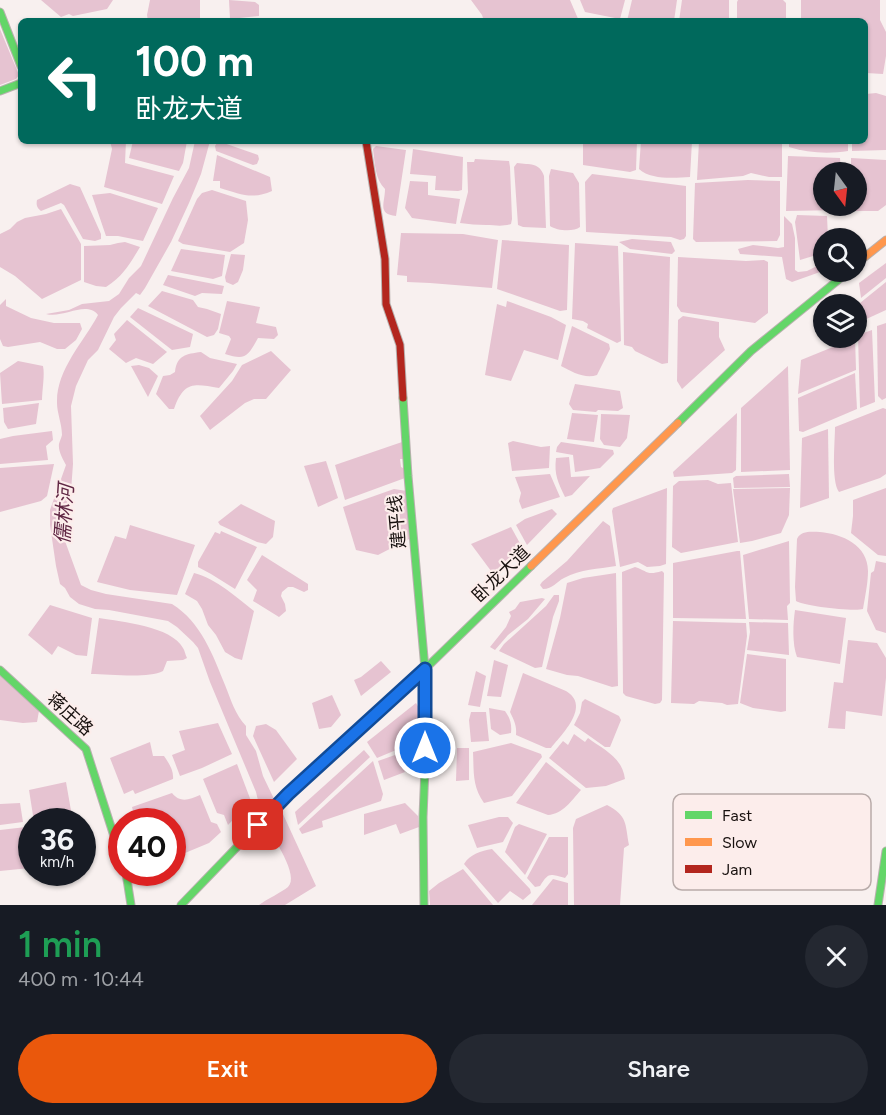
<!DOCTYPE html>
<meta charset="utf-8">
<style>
:root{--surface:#171b24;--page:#242831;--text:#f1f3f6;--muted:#9ea1a6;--accent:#ea580c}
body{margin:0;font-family:Figtree,"Noto Sans SC",sans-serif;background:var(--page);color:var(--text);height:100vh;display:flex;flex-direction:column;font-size:22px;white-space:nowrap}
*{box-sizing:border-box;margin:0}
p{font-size:20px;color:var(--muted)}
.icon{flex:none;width:33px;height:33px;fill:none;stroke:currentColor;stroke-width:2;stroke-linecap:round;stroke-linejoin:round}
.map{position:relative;height:905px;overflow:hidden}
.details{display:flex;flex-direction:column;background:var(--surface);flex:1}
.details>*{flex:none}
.top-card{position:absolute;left:18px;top:18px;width:850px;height:126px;border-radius:9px;box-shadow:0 2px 4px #0004;background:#00695c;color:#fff;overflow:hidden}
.needle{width:39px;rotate:165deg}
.buttons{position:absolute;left:813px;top:162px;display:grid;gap:12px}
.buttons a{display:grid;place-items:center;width:54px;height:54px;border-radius:50%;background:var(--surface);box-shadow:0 2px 4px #0004;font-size:30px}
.speed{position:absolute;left:18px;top:808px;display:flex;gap:12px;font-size:30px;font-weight:700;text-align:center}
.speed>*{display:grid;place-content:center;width:78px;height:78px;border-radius:50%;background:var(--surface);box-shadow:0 2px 4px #0004;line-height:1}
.speed small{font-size:15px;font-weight:400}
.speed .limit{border:9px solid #d22;background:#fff;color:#111}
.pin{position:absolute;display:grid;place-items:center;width:51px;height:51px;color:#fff;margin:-26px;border-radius:12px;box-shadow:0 3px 9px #0006}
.me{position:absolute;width:66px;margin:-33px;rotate:0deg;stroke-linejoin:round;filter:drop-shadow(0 0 4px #0008)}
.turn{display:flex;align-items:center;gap:21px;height:126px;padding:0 18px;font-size:27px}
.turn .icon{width:78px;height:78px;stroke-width:2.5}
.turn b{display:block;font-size:42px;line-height:51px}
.round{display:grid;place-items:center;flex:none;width:63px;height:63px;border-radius:32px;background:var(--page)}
.overview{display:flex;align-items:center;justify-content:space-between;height:102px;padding:0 18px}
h1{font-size:36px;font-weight:600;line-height:45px;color:#1e9e55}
.button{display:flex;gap:12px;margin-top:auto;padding:12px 18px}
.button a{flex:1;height:69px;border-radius:36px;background:var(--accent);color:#fff;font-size:24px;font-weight:600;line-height:69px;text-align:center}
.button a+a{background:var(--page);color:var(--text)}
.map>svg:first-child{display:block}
</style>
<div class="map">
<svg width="886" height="905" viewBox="0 0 886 905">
<rect width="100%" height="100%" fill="#f8f0ef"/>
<g fill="#e6c3d1">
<path d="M41 0H113L107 9 73 16 69 14 61 17Z"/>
<path d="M150 0H200V21H148L147 15Z"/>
<path d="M229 0 255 2 259 5V16L230 19Z"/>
<path d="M471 0H570L579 21H484L482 15Z"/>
<path d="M580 0H625L620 19 585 12Z"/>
<path d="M632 0H677L674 21H627Z"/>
<path d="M682 0H729V21H679Z"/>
<path d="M738 0H783L786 3V21H737V2Z"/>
<path d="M801 0H880V20L886 32V56L883 74 866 73V21H801Z"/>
<path d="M0 29 19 75 16 79 0 85Z"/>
<path d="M876 93 886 96V150L852 151V141H866V94Z"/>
<path d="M110 141H126L125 163 174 176 162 204 104 187 112 149Z"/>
<path d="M133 141H187L183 163 179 171 129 158Z"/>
<path d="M195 141H210L201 174 189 203 171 242 145 288 140 295 136 293 121 308 114 317 98 350 88 360 76 386 71 406 73 464 71 491 68 499 65 512V541L81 585 91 590 106 594 172 604C201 622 213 655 225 685 231 700 235 714 246 726V735L256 751 263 776 275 801 261 813 256 792 210 682 198 648 193 642 177 627 168 621 109 610 95 609 79 604 70 597 65 588 60 584 56 566 50 525V510L66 465C63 459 58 451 59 444 60 440 61 439 62 435 62 424 57 413 57 403 56 370 83 343 98 315 86 300 63 319 46 314L69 310 82 304 109 301 119 294 129 278 141 266 173 198 189 168Z"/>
<path d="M218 141 258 155 259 159 257 164 253 165 216 151 215 146Z"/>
<path d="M589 141H637L636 170 630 172 583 165V142Z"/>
<path d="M641 141H692L690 177C674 178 651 180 639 169Z"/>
<path d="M699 141H782V177H769L751 173 743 176 697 180Z"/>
<path d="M789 141H848V151C829 154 807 153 789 147Z"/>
<path d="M376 146 406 150 396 216C377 214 385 203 385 189 375 179 375 164 373 149Z"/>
<path d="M413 149 463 157 462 190 458 191 435 190 436 176 410 174Z"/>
<path d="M217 155 270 177 272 191C252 200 240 194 220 188V181H213Z"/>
<path d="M788 156 840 158 841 172H824V206H842V210L786 211Z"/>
<path d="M851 158 886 160V205L878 211H855L853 206H856V172H851Z"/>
<path d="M475 159 509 161 510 167 512 219 511 224C501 227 495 225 486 225 477 225 469 224 460 223L468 192 467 162H474Z"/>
<path d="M517 163C530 165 539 162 544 176L546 228 523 227 518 225 514 167Z"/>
<path d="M551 169 573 173 579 183 580 227C574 232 557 231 550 226L549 176Z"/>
<path d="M592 174 686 186V236L684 239 680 240 671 237 586 232 585 182Z"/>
<path d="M748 180 780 181V235L777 241 696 242 693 239 695 183Z"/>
<path d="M410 181 428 182V195L460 199 456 224 412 218 405 208Z"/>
<path d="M70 184 80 187 101 234V239L95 241 83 239 64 205 61 203 41 211C37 208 36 205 37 200Z"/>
<path d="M212 190 246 201 248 220 244 243 230 252 183 244 178 241 197 199 202 193Z"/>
<path d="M110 193 158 208 143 241 118 236H106L92 195Z"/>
<path d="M61 209 81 244V280L42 299 15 276 0 267V234L10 229 17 222 25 218 46 214Z"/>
<path d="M797 215 827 216 828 238H824L823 253 800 260 795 222Z"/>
<path d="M784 216 792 224 795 238V270L798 272 807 271 823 263V269L820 272 792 282 786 279 782 257 740 254 738 249 753 245 778 248 784 247Z"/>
<path d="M401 233 463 234 498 240 492 288 430 283 407 282V276L397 275Z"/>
<path d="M632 239 671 242 675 251 672 254 630 249 619 242Z"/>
<path d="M502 240 569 245 567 310 560 311 497 289Z"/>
<path d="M125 242 140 247C129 265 124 275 106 287L96 286 84 282V246L110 245 118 243Z"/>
<path d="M575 243 618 246 621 341 617 343 587 328 588 324 583 321 572 319Z"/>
<path d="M181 249 225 255 222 276 213 279 171 271Z"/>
<path d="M623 252 670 257 668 363 662 364 635 351 632 347 624 345Z"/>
<path d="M231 254 245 255 243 270 238 282 233 285 226 282 225 277Z"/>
<path d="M678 257 746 261 764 260 768 262V313L755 323 681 312 677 306Z"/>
<path d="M886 263V278L861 298 859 283Z"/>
<path d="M168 275 224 286 222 294 202 293 195 296 163 285Z"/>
<path d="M886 282V310L862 321 860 303Z"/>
<path d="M162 291 193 300 198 307 207 309 221 314 218 329 214 335 207 337 148 306Z"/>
<path d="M6 299V306L31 318 54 323H80L82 329 76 340 65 349H57L40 342 8 347 3 346 0 339V305Z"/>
<path d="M227 301 260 307 256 323 276 327 278 335 274 339 258 338C248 356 246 361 225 354L231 339 229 336 219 333Z"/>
<path d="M507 301 551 317 566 325 558 360 524 350 511 381 485 375 497 304 506 307Z"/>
<path d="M138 308 193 334 190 347 172 350 130 317Z"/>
<path d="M683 316 719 322V337L725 350 682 389 677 381 678 320Z"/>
<path d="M127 320 167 352 153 364 136 358 126 363 109 349 116 340 114 334Z"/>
<path d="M886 323V398L882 400 878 396 877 326Z"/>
<path d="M572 326 609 344 610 349 597 375C585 379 572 372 561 366Z"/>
<path d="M872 330 875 402 860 408 858 335Z"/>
<path d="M855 338 856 370 798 394 801 360Z"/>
<path d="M271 351 291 370 266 399H254L245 403 210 430 200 416 232 381 242 365Z"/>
<path d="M201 352 210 358 237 364 233 371 219 388C195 384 184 380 174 409H169L156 394 163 376 170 375 175 372C177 355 186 354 201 352Z"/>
<path d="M18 361 43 366C45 375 42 390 42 400L2 404 0 373Z"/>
<path d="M139 365 149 368 158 376 148 397 131 366Z"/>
<path d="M788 366 790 470 741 472V408Z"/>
<path d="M855 373 857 409 803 432 799 431 798 398Z"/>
<path d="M575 384 620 391 623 408 618 411 598 410 596 412 573 410 569 404Z"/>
<path d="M39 403 36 424 8 429 4 422 3 408Z"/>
<path d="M883 408 886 409V474L880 478 839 492C831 481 835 442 835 427Z"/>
<path d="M572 413 598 415 594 442 567 439Z"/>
<path d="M737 413 736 470 732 473 674 477 673 472Z"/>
<path d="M601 414 630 415 627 438 620 447 604 445 600 439Z"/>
<path d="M828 429 829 498 800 508 802 438Z"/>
<path d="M52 431 53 440 46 446 48 460 0 464V439L13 436Z"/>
<path d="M513 441 541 447 550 446 549 468 512 471 508 443Z"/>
<path d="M402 442 405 459H400L401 467 405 469V478L345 500 335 465Z"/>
<path d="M561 442 613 450 614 454 600 468 575 472 573 455 556 452 557 447Z"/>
<path d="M569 457 571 477 590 476 572 495 565 497C558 482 554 475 556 458Z"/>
<path d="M326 461 338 498 318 507 304 466Z"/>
<path d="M54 464 47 496 41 501 0 512V468Z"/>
<path d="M550 474 560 497 522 509 519 501 521 493 515 477Z"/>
<path d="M789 474 790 487 734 488 733 478 736 476Z"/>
<path d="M708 480 718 484 731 483 738 542 681 553 672 547 673 486 679 481Z"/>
<path d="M667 488 666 564 660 566 647 567 638 562 620 567 612 511 613 508Z"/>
<path d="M790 488 789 515 781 533 752 541 740 543 733 489Z"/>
<path d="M886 488V556L878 555 851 533 853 516V500Z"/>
<path d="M394 489 407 491 409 539 378 555 356 550 343 507Z"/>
<path d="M241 504 275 521 273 537 266 544 257 542 220 525 218 522Z"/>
<path d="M552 509 557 514 527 545 516 525 525 519Z"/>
<path d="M603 521 610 526 616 566C598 569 581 569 564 578 556 582 553 589 543 589L540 585 542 582 567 561Z"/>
<path d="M130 525 195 545 177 595 130 590 97 582 115 536 126 539Z"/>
<path d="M511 527 522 547 494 575 471 544Z"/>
<path d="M221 531 257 547 235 589 211 574 198 567V562L215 532 220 534Z"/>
<path d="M820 532C842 534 868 545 868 571 868 583 865 597 863 609 855 612 803 606 796 601L795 587 797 539C801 530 812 532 820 532Z"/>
<path d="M789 541 790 603 787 606 788 620 749 619 743 555Z"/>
<path d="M737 551H740L746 619 673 618V563Z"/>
<path d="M262 555 308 584V590L304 592 293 587H288L282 592 281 596 285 604 286 611 279 617 253 601 257 590 247 580Z"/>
<path d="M876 561 886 563V633L876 630 867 611 871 573 874 571Z"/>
<path d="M635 567C648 571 646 576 662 571L664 573 662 700 660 703 655 704 626 696 623 693 622 572Z"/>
<path d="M194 573C217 579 236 597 254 611L242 660 235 658 225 652 216 635 208 625 202 609 197 601 185 594Z"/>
<path d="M616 573 618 686 612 687 578 676 567 675 546 669 560 618 567 583 583 578Z"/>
<path d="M554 595H559V601L553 617 542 667 535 668 499 651 504 644 546 606Z"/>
<path d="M542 598 545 599 528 619 508 635 495 650 490 647 506 627 511 616 509 612 515 609 520 602Z"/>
<path d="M50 605 92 618 87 656 76 655 58 646 52 655 28 635Z"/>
<path d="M795 610 846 618 840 664 797 657C792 644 793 624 795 610Z"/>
<path d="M99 618C122 622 171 626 183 648 185 651 185 654 187 658L183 660 167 661 163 671C148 679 109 674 91 674Z"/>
<path d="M673 621 746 623 747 636 738 704 727 705 722 703 699 701 694 704 671 703Z"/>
<path d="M749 622 788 623 789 655 747 650 750 632Z"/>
<path d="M848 640 877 643 886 658V678L882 716 846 711 845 729 828 728 834 682 843 683Z"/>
<path d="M747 654 786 659V711L781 712 753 708 740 703Z"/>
<path d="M494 660 508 665 501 697 487 696Z"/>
<path d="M381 661 391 672 361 696 354 680 361 677Z"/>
<path d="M476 671 486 676 480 707 468 705Z"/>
<path d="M0 673 39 711 37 722 23 723 0 720Z"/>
<path d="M523 673 566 691C591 706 563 733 551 748H546L516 735C517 726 514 720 510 712Z"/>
<path d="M332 695 341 715 331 727 319 729 312 703Z"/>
<path d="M585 699 619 716 621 720 610 747H605L574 725 580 713 582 702Z"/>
<path d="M416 703 420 710V740L377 758 367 742Z"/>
<path d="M489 708 505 711C510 718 512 724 511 733L500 735 491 729Z"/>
<path d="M471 712H486L489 741 471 742 469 720Z"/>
<path d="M218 723 232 754 202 768 180 776 172 755 185 750 179 731Z"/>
<path d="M266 724 276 730 297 759 274 782 253 736 256 726Z"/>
<path d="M574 734 585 742 588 738C604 750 622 757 625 779L606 786 586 788 549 758 563 741 568 745Z"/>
<path d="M150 742 153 756H164C168 762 174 770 173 779L135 794 133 790 124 794 110 758Z"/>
<path d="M511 743 541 754 542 757 512 796 484 803C472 786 474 772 473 752Z"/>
<path d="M457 748H469V780L456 781Z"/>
<path d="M364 750 370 757 298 825 295 812Z"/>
<path d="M395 755 405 772 384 780 378 761Z"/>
<path d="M373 761 383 794 381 801 322 821 323 827 302 834 299 829Z"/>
<path d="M546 762 581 790C571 801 563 814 548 815L516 803Z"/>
<path d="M237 764 251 801 228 825 224 815 217 813 203 779Z"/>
<path d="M66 782 73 822H34L29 790Z"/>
<path d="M172 793C180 803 189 800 200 795L211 822 217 824 221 832 209 843 173 858 172 822H138L135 816 140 813 138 810 133 811 132 807Z"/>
<path d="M20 803 23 822 0 825V804Z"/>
<path d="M405 803 418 816 419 827 400 834 396 824 364 835V814Z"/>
<path d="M607 805C628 816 625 824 629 845L624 848 620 905H574L573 828 576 819Z"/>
<path d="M282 812 316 886 285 905H259C267 899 282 892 288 887 300 876 273 837 266 826Z"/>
<path d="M499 817H508L513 823 503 842 477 848 468 825Z"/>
<path d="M519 824 547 834 525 875 505 852 515 827Z"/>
<path d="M26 827 31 860 30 868 0 871V830Z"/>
<path d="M549 837H568V874L565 878C549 874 549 872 540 886L535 887 527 878Z"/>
<path d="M492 849 530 889 531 893 523 900 510 891 498 903 464 864C470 854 481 851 492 849Z"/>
<path d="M463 869 493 905H430L429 891 439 883Z"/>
<path d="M553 879 568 883V905H532Z"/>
</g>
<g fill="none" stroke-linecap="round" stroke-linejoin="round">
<defs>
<g id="fast">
<path d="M0 12 21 66"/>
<path d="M0 91 21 83"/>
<path d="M403 398 408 476 425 669V767L423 817 424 905"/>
<path d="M678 423 751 351 848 272"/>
<path d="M0 670 86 749 122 861"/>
<path d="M126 873 131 905"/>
<path d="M181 905 288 794 425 669 531 566"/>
<path d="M878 905 886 851"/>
</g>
<g id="slow">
<path d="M856 264 886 240"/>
<path d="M531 566 678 423"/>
</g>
<path id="jam" d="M366 141 385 259 386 304 400 345 403 398"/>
</defs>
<use href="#fast" stroke="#b9b1af" stroke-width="9"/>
<use href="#slow" stroke="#b9b1af" stroke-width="9"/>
<use href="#jam" stroke="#b9b1af" stroke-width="9"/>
<use href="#fast" stroke="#63d668" stroke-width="7"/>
<use href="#slow" stroke="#ff974d" stroke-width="7"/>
<use href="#jam" stroke="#b3261e" stroke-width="7"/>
</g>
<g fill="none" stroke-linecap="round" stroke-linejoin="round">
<defs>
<path id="route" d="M258 825 288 794 425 669V748"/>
</defs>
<use href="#route" stroke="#114b97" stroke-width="15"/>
<use href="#route" stroke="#1a73e8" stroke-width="10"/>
</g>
<g text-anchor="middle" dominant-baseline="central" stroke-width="4.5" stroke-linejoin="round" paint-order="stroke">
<g font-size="18" fill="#18110f" stroke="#fcedeb">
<text transform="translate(397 522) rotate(-95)">建平线</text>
<text transform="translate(501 574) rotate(-44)">卧龙大道</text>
<text transform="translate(70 714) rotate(42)">蒋庄路</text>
</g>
<g font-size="20" font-style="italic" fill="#602744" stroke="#fcedeb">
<text transform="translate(64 514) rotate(-86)">儒林河</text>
</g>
</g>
<rect x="673" y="794" width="198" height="96" rx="9" fill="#fcedeb" stroke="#b8aba9" stroke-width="1.5"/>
<rect x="685" y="811" width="27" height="8" fill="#63d668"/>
<rect x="685" y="838" width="27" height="8" fill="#ff974d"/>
<rect x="685" y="865" width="27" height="8" fill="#b3261e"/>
<g font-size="16" fill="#18110f">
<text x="722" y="821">Fast</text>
<text x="722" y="848">Slow</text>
<text x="722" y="875">Jam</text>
</g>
</svg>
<div class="buttons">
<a><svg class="needle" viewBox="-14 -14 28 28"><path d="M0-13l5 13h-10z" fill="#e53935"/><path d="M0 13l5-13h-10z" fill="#9ea1a6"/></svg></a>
<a><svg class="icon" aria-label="search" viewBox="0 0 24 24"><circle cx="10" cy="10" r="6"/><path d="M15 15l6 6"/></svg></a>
<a><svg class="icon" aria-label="layers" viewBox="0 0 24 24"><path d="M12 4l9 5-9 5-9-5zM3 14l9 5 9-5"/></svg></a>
</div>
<div class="speed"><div>36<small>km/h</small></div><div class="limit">40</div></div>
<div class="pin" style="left:258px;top:825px;background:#d93025"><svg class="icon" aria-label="arrive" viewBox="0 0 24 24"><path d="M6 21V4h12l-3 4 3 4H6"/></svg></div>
<svg class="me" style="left:425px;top:748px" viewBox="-20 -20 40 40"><circle r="17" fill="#1a73e8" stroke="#fff" stroke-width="3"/><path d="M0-11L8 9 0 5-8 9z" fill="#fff"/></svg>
<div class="top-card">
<div class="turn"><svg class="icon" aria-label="left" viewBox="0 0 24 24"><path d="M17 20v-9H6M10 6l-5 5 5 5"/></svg><div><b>100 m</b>卧龙大道</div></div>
</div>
</div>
<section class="details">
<div class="overview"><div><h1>1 min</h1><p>400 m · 10:44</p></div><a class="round"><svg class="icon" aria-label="close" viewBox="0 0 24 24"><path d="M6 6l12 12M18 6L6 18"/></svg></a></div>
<div class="button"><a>Exit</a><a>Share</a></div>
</section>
